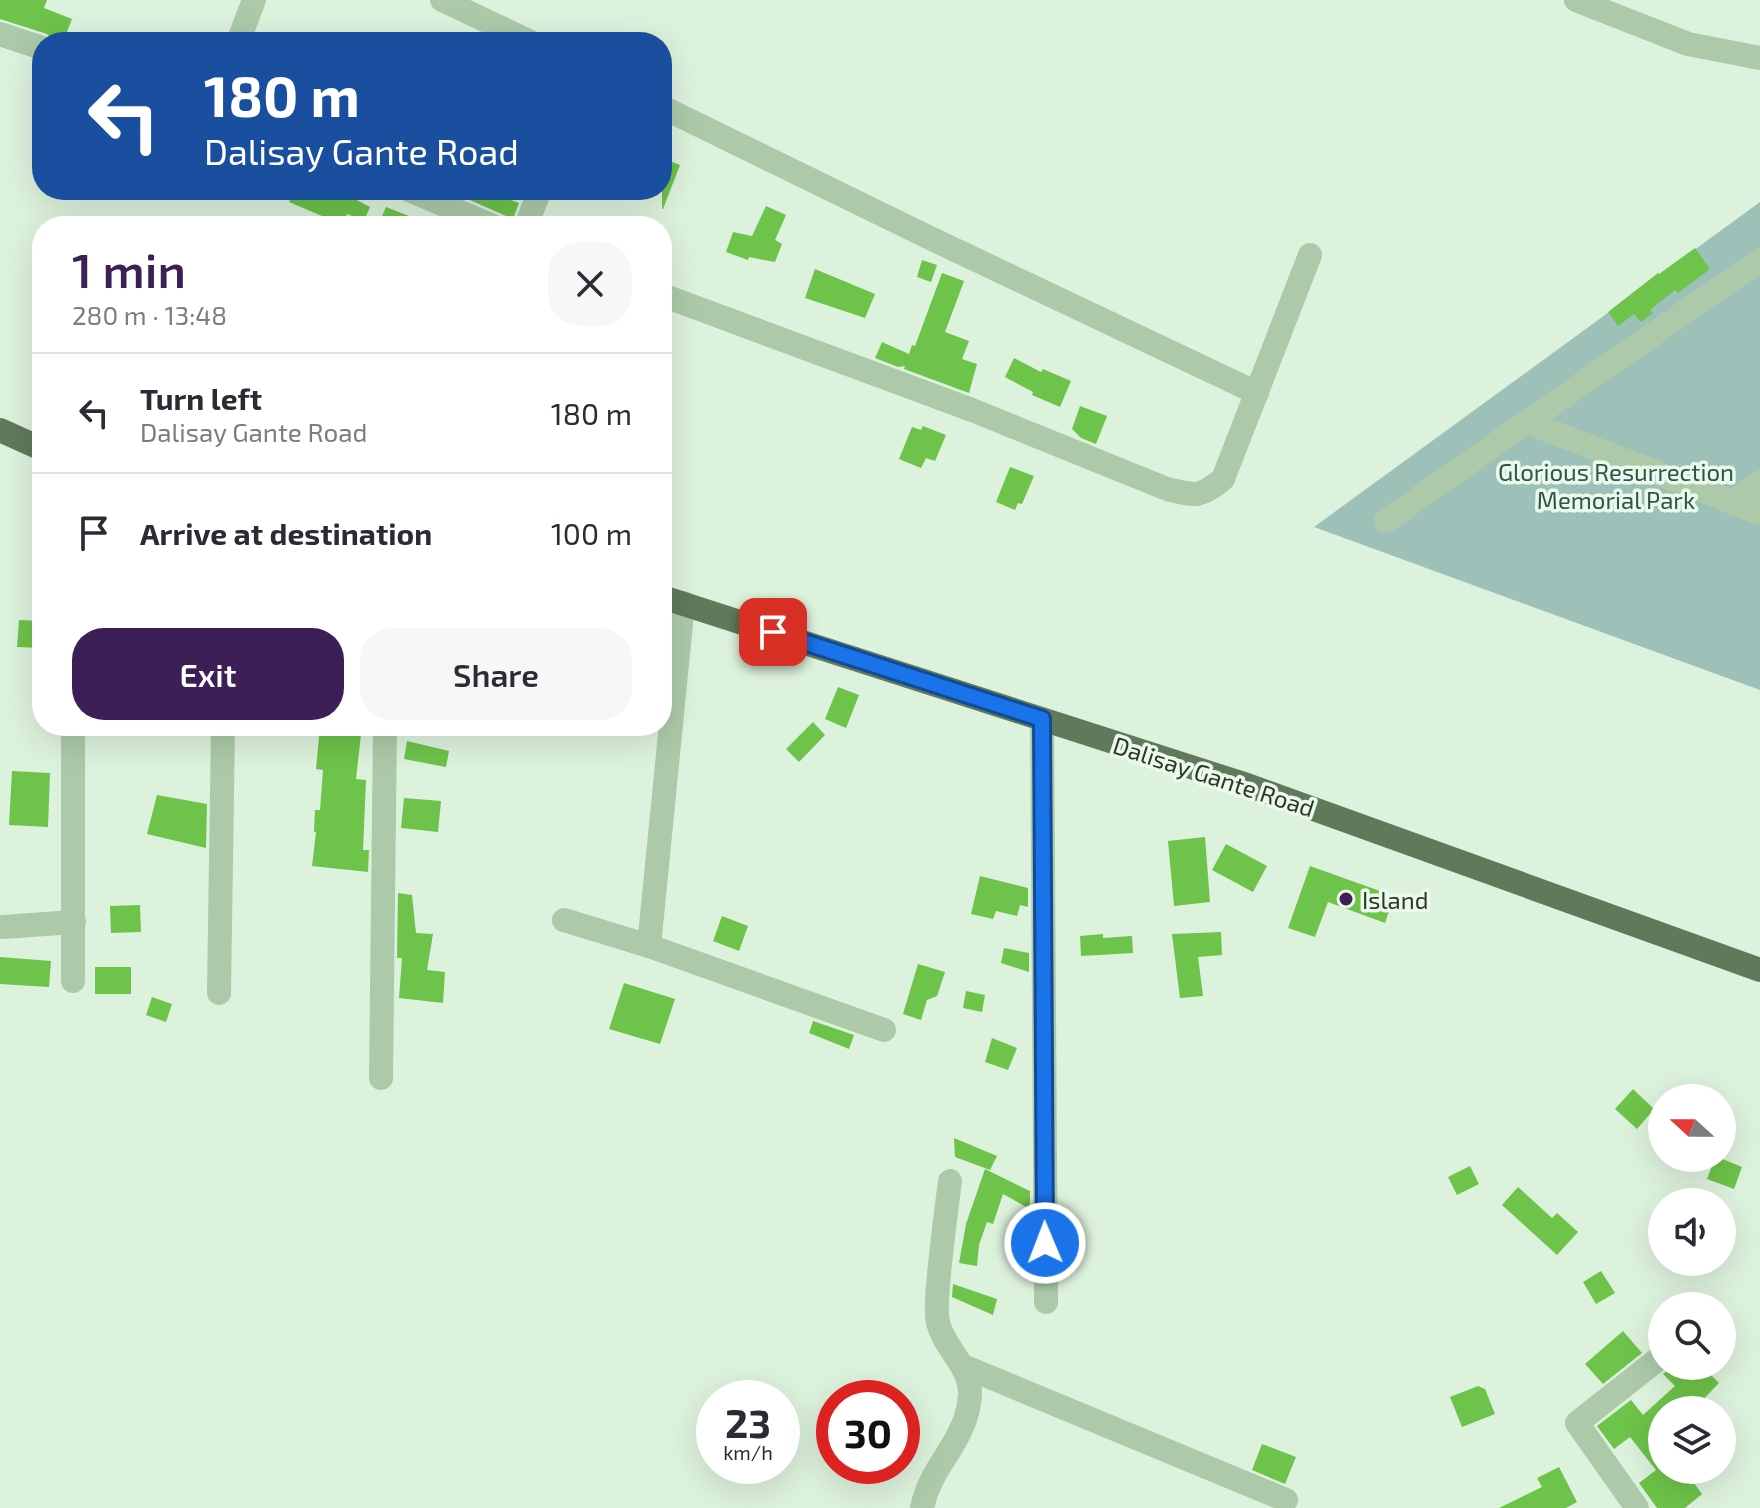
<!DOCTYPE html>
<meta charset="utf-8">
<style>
:root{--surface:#fff;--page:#f7f7f7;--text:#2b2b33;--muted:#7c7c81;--line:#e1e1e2;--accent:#3d1f58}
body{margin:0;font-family:"Exo 2",sans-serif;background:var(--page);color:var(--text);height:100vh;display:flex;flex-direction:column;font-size:30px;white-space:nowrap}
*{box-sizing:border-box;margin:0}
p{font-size:26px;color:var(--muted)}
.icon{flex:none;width:44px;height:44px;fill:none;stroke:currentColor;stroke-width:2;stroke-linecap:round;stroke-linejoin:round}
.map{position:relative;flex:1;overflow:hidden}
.sheet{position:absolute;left:32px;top:216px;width:640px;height:520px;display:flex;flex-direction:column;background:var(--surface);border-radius:32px;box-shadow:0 8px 32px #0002}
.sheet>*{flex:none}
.top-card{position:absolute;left:32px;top:32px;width:640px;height:168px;border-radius:32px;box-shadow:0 8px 32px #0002;background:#1a4fa0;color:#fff;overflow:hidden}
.needle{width:52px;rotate:291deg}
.buttons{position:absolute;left:1648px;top:1084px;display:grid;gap:16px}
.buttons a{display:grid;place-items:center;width:88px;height:88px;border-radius:50%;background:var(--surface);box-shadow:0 8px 32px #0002;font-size:40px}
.speed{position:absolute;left:696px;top:1380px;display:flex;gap:16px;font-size:40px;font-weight:700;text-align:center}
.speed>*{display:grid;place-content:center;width:104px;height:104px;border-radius:50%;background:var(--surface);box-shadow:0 8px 32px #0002;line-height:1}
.speed small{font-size:20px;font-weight:400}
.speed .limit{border:12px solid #d22;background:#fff;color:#111}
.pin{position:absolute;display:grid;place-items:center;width:68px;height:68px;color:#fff;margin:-34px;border-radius:16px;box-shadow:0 4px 12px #0006}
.me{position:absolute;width:88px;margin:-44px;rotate:359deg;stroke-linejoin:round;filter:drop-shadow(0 0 6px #0008)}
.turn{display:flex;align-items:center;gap:28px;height:168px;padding:0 40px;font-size:36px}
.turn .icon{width:104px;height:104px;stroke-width:2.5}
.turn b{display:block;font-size:56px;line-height:68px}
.round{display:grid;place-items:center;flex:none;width:84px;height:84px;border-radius:32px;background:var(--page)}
.head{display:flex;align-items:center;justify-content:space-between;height:136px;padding:0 40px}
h1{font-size:48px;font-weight:600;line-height:60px;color:var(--accent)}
.cta{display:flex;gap:16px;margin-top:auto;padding:16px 40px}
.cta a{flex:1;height:92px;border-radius:32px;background:var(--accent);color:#fff;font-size:32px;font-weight:600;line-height:92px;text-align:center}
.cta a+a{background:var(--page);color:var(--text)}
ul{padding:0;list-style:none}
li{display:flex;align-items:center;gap:24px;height:120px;padding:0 40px;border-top:2px solid var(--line)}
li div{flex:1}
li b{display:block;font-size:30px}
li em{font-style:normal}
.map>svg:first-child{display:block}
</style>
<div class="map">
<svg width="1760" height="1508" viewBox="0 0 1760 1508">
<rect width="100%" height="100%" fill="#ddf2dd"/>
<path fill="#9dc1b9" d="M1760 202V690L1314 527Z"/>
<g fill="#6ec34a">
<path d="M0 0H47L44 8 72 19 63 42H55L47 34 0 19Z"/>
<path d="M662 158 680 165 663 209H662Z"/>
<path d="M294 190H353L351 197 370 207 364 221 347 214 343 225 289 202Z"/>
<path d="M447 190H494L504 194 503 197 519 203 513 219Z"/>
<path d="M766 206 786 215 775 240 782 244 775 262 749 257 748 260 726 252 733 232 752 236Z"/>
<path d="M386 207 432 225V226H392L380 221Z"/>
<path d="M1695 248 1710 269 1678 293 1675 290 1650 310 1653 313 1641 322 1634 314 1618 326 1608 312 1658 273 1659 274Z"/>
<path d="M922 260 937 265 931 282 917 277Z"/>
<path d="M815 269 875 294 865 318 805 298Z"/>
<path d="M942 273 964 281 945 332 969 341 962 359 977 364 969 393 904 369 905 366 898 367 875 358 882 342 909 354 912 345 915 346Z"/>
<path d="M1014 358 1041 372 1043 369 1071 381 1060 407 1032 395 1033 392 1005 377Z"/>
<path d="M1080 406 1107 416 1096 444 1081 438 1072 429Z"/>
<path d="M923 426 946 435 935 461 926 458 921 468 899 459 912 427 921 430Z"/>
<path d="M1010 467 1034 476 1022 504 1018 503 1015 510 996 502Z"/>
<path d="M19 620 42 621V648L17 647Z"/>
<path d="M838 687 859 695 846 728 825 719Z"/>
<path d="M813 722 825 735 799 762 786 749Z"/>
<path d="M320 726H362L356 779 366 780 363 850H369L368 872 312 866 316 832H314L315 810H320L323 770 316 769Z"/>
<path d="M407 741 449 751 446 767 404 759Z"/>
<path d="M12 771 50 773 48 827 9 825Z"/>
<path d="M157 795 207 804 206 848 147 834Z"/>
<path d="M404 798 441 801 438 832 401 828Z"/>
<path d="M1205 837 1210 902 1174 906 1168 841Z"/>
<path d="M1226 844 1267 866 1253 892 1212 870Z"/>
<path d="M1310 866 1394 896 1385 923 1328 902 1315 937 1288 928Z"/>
<path d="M980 876 1028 888V907L1020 905 1017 916 996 911 993 919 971 914Z"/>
<path d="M398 893 412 895 416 933 433 934 427 970 445 972 443 1003 399 998 402 958H397Z"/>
<path d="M140 905 141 932 111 933 110 906Z"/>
<path d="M722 916 748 926 739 951 713 941Z"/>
<path d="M1221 932 1222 955 1198 957 1203 996 1180 998 1172 934Z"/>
<path d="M1103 934V938L1132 936 1133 953 1081 956 1080 936Z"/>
<path d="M1004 948 1029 953V972L1001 963Z"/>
<path d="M0 957 51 961 49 987 0 984Z"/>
<path d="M918 964 945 972 937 996 927 1000 921 1020 903 1014Z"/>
<rect x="95" y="967" width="36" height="27"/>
<path d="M624 983 675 999 660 1044 609 1029Z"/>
<path d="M966 991 985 995 982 1012 963 1008Z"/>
<path d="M152 997 172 1004 166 1022 146 1015Z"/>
<path d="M813 1021 854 1035 849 1049 809 1033Z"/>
<path d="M992 1038 1017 1048 1008 1070 985 1062Z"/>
<path d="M1633 1089 1654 1109 1637 1129 1615 1109Z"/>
<path d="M954 1138 997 1156 990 1170 955 1157Z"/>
<path d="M1715 1158H1720L1742 1167 1734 1189 1707 1179Z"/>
<path d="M1470 1166 1479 1184 1457 1195 1448 1177Z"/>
<path d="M985 1169 1030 1191V1209L1003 1194 993 1224 987 1222 979 1245 977 1266 959 1263 966 1224Z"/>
<path d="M1518 1187 1552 1218 1557 1213 1578 1232 1557 1255 1502 1205Z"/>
<path d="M1601 1271 1615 1293 1596 1304 1583 1282Z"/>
<path d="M953 1284 997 1299 993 1315 952 1297Z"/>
<path d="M1623 1331 1642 1353 1603 1384 1585 1364Z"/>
<path d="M1673 1366H1702L1719 1383 1693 1410H1662V1470H1702L1691 1479 1702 1494 1685 1508H1657L1639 1483 1656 1470 1630 1437 1614 1449 1597 1426 1631 1400 1643 1415 1675 1386 1663 1374Z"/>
<path d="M1478 1386 1485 1389 1495 1414 1462 1427 1450 1397Z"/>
<path d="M1262 1444 1296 1457 1285 1484 1252 1470Z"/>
<path d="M1559 1467 1577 1502 1566 1508H1499L1542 1487 1537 1478Z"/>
</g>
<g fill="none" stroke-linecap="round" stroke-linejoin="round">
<g stroke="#accaa9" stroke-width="24">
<path d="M442 0 531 42"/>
<path d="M1576 0 1688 44 1760 58"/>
<path d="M0 34 42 48"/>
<path d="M238 42 254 0"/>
<path d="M662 107 930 238 1257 393"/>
<path d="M409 190 493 226"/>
<path d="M526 226 540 190"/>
<path d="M662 295 972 410 1167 489C1196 496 1199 498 1223 479L1310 255"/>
<path d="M1527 422 1760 260"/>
<path d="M1733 503 1760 482"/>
<path d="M1386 521 1527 422 1760 513"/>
<path d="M1042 719 1046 1302"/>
<path d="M564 920 649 946 884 1030"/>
<path d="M3 927 74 922"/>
<path d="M649 946 683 603"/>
<path d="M73 981V726"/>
<path d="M219 993 223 726"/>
<path d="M381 1078 385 726"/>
<path d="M963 1366 1286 1500"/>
<path d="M922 1508C930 1465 967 1442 970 1395 971 1366 945 1350 938 1323 935 1307 938 1289 939 1274 942 1243 946 1212 950 1181"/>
<path d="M1637 1508 1577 1423 1662 1356"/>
</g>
<g stroke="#60795a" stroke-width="24">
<path d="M0 430 42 449"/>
<path d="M662 597 1247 785 1760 970"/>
</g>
</g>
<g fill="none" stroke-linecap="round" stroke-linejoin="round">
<defs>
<path id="route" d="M773 632 1042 719 1045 1243"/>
</defs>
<use href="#route" stroke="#114b97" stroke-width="20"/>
<use href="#route" stroke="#1a73e8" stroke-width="14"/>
</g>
<circle fill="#3d1f58" stroke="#eaf9ea" stroke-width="3" cx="1346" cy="899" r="8"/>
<g text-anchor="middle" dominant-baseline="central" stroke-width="7" stroke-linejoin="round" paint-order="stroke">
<g font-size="24" fill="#2d554e" stroke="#eaf9ea">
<text x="1616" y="471">Glorious Resurrection<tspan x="1616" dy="28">Memorial Park</tspan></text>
</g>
<g font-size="24" fill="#2c3729" stroke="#eaf9ea">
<text transform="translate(1214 776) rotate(18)">Dalisay Gante Road</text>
</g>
<g font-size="24" fill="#2c3729" stroke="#eaf9ea" text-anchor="start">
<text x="1362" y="899">Island</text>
</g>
</g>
</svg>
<div class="buttons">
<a><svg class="needle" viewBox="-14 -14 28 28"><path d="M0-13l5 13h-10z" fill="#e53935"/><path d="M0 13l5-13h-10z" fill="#7c7c81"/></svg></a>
<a><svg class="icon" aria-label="sound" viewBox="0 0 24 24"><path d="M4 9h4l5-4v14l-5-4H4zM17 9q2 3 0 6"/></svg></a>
<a><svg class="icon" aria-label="search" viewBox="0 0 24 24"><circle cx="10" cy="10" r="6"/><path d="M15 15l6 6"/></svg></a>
<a><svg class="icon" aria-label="layers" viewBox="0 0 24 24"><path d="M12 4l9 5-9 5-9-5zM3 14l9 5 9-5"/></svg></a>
</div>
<div class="speed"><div>23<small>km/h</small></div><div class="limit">30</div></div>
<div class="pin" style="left:773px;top:632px;background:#d93025"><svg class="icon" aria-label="arrive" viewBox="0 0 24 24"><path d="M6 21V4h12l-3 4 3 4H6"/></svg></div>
<svg class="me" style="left:1045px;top:1243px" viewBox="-20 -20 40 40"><circle r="17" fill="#1a73e8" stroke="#fff" stroke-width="3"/><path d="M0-11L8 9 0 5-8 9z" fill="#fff"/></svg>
<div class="top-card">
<div class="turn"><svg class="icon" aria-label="left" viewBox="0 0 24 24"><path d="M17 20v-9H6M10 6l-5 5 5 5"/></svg><div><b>180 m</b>Dalisay Gante Road</div></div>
</div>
<section class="sheet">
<div class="head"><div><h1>1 min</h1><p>280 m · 13:48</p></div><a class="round"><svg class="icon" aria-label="close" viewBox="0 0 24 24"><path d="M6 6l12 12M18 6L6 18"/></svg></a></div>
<ul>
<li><svg class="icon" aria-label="left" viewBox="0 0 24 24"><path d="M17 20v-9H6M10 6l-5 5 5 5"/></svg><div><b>Turn left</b><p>Dalisay Gante Road</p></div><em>180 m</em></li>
<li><svg class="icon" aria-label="arrive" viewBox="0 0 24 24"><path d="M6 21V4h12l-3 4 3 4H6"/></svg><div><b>Arrive at destination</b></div><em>100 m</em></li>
</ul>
<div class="cta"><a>Exit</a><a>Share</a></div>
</section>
</div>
